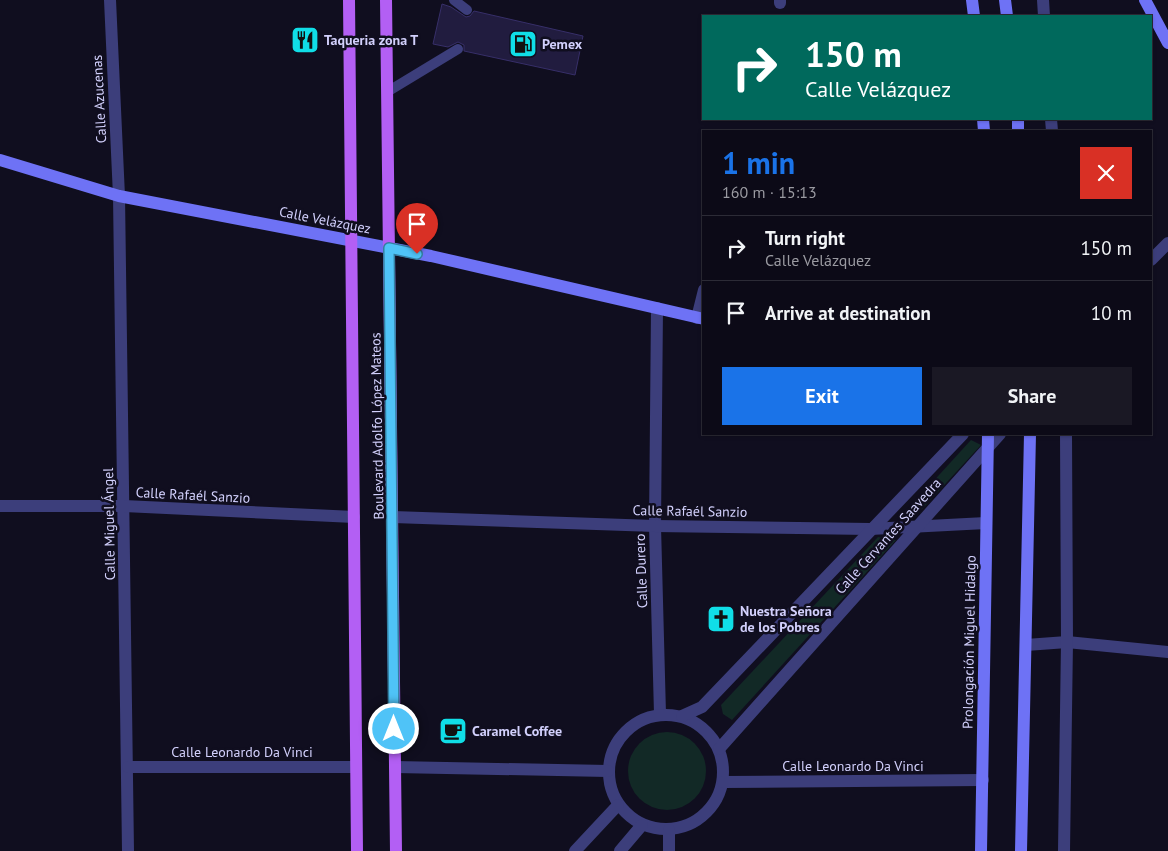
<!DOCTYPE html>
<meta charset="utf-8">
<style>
:root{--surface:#0c0a17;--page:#1a1824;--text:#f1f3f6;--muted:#9a9aa1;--line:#2c2b36;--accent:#1a73e8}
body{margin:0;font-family:"PT Sans",sans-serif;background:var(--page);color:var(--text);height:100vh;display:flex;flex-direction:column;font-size:19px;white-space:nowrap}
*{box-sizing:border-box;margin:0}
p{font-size:16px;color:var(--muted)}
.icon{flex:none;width:28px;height:28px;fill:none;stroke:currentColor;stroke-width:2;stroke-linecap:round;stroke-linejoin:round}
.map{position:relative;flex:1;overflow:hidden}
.panel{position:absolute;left:702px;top:130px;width:450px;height:305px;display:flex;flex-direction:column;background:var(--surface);border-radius:0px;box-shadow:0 1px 4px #0004,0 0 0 1px var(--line)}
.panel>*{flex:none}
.hud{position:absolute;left:702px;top:15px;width:450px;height:105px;border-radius:0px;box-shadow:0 1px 4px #0004,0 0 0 1px var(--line);background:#00695c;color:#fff;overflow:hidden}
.pin{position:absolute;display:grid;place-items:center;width:42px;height:42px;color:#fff;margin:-51px -21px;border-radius:50% 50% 50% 0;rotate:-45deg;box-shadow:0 0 5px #0007}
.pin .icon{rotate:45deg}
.me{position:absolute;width:55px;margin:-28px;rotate:0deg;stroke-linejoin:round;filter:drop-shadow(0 0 4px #0008)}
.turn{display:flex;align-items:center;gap:18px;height:105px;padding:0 20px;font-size:22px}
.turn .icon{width:65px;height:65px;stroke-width:2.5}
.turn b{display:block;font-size:35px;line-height:42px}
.round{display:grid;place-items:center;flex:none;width:52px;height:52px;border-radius:0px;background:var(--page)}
.headline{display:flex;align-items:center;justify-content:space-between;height:85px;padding:0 20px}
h1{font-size:30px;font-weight:600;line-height:38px;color:var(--accent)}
.cta{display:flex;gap:10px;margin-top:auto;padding:10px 20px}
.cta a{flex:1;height:58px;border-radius:0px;background:var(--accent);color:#fff;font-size:20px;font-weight:600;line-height:58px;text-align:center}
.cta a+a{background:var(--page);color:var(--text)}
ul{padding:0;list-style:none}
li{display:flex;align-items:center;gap:15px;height:65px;padding:0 20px;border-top:1px solid var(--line)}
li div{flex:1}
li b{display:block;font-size:19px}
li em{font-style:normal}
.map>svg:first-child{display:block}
</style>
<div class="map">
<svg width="1168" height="851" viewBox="0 0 1168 851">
<rect width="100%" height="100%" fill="#100e1f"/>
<g fill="#122926">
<path d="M971 440 981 445 913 519 908 509Z"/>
<path d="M878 537 896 540 732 720 723 714 721 705Z"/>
<circle cx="667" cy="771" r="39"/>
</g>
<path fill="#211c3f" stroke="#372f69" d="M442 4 451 7 466 17 470 16 474 11 583 36 575 75 464 51V45L458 42 448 47 433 44Z"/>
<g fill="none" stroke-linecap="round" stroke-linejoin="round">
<g stroke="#3c3e7b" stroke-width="10">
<path d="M454 0 467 10"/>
<path d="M387 92 458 49"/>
</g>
<g stroke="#3c3e7b" stroke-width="12">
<path d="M110 0 119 196 128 851"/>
<path d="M1043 0 1044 16"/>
<path d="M780 3V0"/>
<path d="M1051 119 1052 131"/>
<path d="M1151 260 1168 243"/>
<path d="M657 308 655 526 660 714"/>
<path d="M697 318 704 290"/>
<path d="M0 506H124L354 517"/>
<path d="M393 517 655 526 870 529 986 523"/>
<path d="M1026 645 1067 642 1168 652"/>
<circle cx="666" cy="772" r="57"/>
<path d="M682 716 702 707 963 434"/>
<path d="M719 749 1000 434"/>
<path d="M128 767H356"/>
<path d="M395 767 608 771"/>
<path d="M723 782 983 780"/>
<path d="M575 851 618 805"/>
<path d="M620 851 642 825"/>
<path d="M669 851V830"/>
<path d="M1064 851 1067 642 1066 434"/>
</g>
<g stroke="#6e72f5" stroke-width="12">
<path d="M972 0 974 16"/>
<path d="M1005 0 1007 16"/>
<path d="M1145 0 1168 43"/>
<path d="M983 119 984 131"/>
<path d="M1018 119V131"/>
<path d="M0 160 119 196 431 256 704 319"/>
<path d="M981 851 988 434"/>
<path d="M1021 851 1030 434"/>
</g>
<g stroke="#b35ff4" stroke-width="12">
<path d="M349 0 357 851"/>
<path d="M386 0 396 851"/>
</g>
</g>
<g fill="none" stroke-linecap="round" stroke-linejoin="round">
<defs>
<path id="route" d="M394 729 389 248 417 254"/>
</defs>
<use href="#route" stroke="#337fa1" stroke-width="12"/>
<use href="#route" stroke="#4fc3f7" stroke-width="9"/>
</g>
<defs>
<symbol id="restaurant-square" viewBox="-11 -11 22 22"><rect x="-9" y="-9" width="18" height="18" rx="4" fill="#10dee7" stroke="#100e1f"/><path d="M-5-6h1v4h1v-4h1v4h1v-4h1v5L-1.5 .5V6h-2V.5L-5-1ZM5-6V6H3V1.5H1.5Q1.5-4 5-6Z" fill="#111"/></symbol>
<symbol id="fuel-square" viewBox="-11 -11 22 22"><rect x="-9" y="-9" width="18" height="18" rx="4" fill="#10dee7" stroke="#100e1f"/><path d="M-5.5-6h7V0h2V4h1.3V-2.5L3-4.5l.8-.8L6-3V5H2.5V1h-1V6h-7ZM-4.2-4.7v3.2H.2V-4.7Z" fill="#111"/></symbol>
<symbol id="church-square" viewBox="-11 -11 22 22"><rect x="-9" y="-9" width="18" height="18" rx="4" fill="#10dee7" stroke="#100e1f"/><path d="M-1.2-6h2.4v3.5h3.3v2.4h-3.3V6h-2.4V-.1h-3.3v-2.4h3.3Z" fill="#111"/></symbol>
<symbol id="cafe-square" viewBox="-11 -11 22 22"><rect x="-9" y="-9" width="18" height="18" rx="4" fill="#10dee7" stroke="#100e1f"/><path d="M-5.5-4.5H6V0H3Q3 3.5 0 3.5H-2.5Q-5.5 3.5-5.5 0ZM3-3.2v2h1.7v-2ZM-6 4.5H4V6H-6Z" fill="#111"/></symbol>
</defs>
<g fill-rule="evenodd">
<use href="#restaurant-square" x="289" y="24" width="32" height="32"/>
<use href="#fuel-square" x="507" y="28" width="32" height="32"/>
<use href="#church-square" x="705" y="603" width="32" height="32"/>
<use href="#cafe-square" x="437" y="715" width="32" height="32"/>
</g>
<g text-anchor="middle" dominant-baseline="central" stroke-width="5" stroke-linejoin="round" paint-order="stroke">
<g font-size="14" font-weight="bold" fill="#d2d0fc" stroke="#100e1f" text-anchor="start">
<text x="324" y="40">Taqueria zona T</text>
<text x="542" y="44">Pemex</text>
<text x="740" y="611">Nuestra Señora<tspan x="740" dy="16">de los Pobres</tspan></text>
<text x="472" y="731">Caramel Coffee</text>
</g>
<g font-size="14" fill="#d2d0fc" stroke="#100e1f">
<text transform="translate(99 99) rotate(-93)">Calle Azucenas</text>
<text transform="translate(325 220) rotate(11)">Calle Velázquez</text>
<text transform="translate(377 426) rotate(-91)">Boulevard Adolfo López Mateos</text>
<text transform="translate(193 495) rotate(3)">Calle Rafaél Sanzio</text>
<text transform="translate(690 511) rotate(1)">Calle Rafaél Sanzio</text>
<text transform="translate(109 524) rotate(-91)">Calle Miguel Ángel</text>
<text transform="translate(888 536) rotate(-48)">Calle Cervantes Saavedra</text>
<text transform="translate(641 571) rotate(-92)">Calle Durero</text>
<text transform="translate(969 642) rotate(-89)">Prolongación Miguel Hidalgo</text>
<text x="242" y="752">Calle Leonardo Da Vinci</text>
<text x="853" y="766">Calle Leonardo Da Vinci</text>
</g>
</g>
</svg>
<div class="pin" style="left:417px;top:254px;background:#d93025"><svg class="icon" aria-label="arrive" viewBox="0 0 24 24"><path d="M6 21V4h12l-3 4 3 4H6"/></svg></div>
<svg class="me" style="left:394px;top:729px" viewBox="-20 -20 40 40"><circle r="17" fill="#4fc3f7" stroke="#fff" stroke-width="3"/><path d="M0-11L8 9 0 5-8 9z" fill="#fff"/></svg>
<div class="hud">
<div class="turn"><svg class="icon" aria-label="right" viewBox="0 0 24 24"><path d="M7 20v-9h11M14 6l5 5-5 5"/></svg><div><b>150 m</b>Calle Velázquez</div></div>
</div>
<section class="panel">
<div class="headline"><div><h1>1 min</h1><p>160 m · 15:13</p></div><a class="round" style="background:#d93025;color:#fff"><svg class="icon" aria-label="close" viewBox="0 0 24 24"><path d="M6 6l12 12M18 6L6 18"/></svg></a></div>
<ul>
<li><svg class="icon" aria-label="right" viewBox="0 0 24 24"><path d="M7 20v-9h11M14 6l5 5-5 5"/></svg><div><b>Turn right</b><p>Calle Velázquez</p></div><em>150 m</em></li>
<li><svg class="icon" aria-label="arrive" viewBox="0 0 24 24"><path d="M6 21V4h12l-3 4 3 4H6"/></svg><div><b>Arrive at destination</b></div><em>10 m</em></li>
</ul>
<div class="cta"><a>Exit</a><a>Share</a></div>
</section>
</div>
